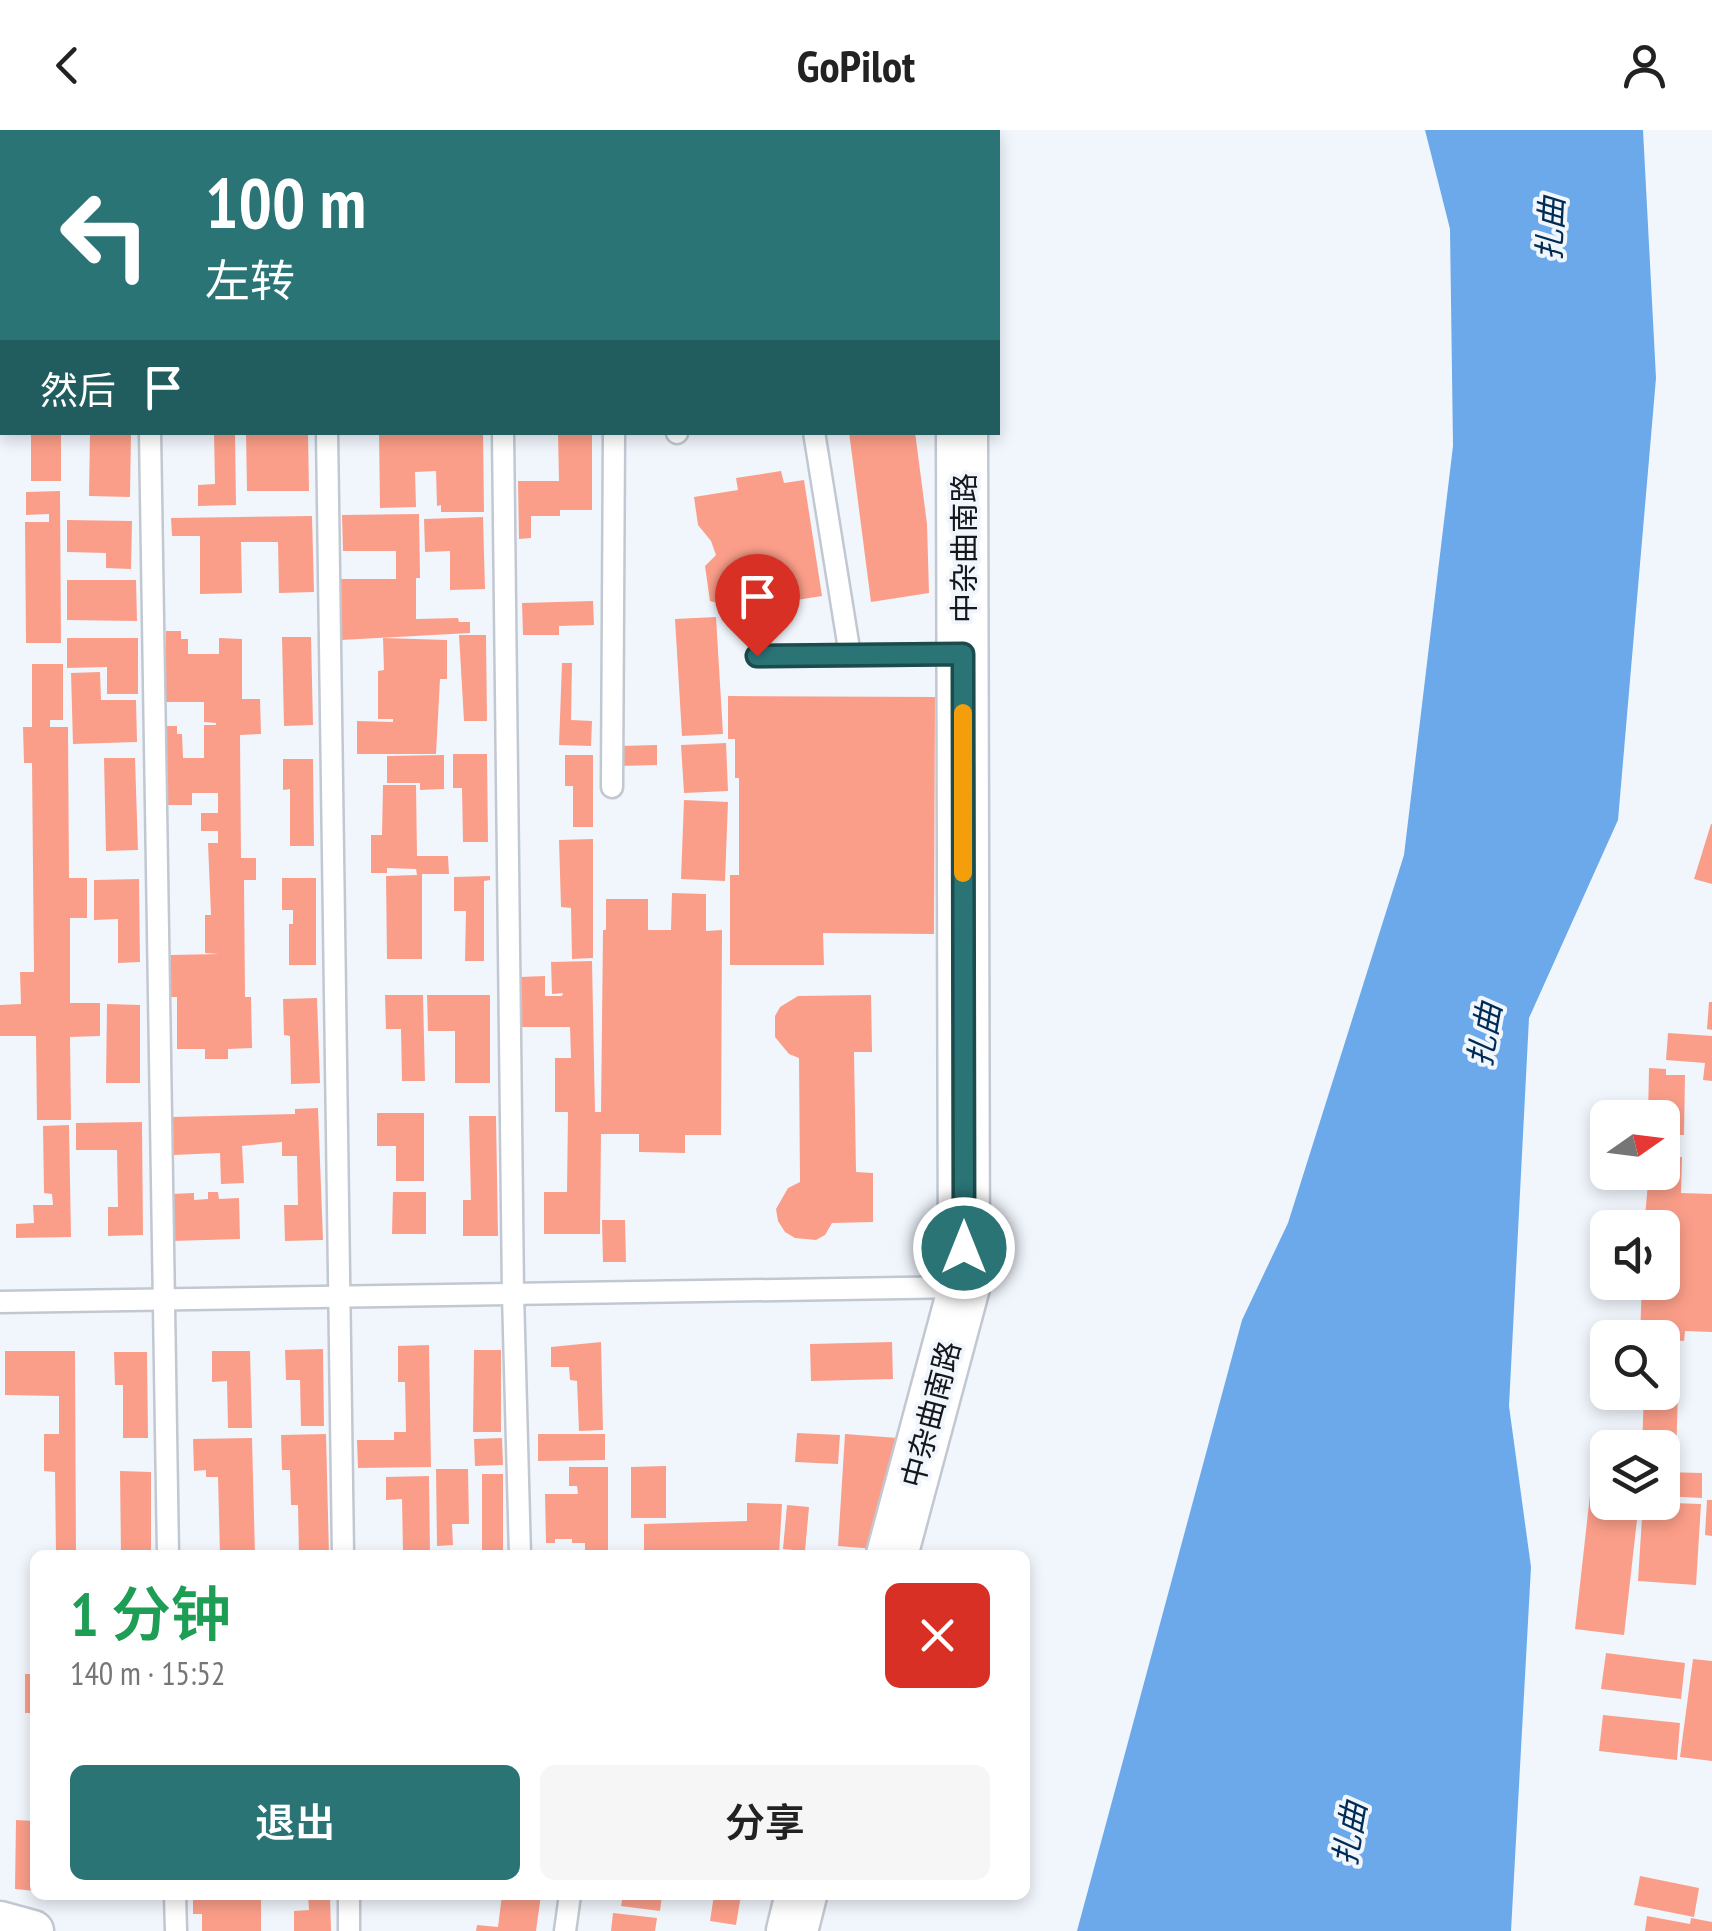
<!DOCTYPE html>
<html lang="zh">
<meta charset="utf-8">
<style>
:root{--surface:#fff;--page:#f6f6f6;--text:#222;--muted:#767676;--accent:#2a7476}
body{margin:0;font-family:"PT Sans Narrow","Noto Sans SC",sans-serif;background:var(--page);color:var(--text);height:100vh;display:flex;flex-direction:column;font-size:38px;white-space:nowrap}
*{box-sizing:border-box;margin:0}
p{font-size:32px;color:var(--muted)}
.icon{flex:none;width:55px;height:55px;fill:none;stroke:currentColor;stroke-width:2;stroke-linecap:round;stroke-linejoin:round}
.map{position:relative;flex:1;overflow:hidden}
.side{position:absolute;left:30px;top:1420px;width:1000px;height:350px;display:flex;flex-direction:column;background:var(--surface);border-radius:15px;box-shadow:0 5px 15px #0003}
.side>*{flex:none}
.banner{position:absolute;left:0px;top:0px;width:1000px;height:305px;box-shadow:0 5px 15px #0003;background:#2a7476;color:#fff;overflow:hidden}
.needle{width:65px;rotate:76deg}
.tools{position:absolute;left:1590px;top:970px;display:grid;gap:20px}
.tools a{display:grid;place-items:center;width:90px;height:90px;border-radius:15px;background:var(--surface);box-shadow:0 5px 15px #0003;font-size:50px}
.pin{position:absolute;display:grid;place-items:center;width:85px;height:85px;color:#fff;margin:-102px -42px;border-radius:50% 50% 50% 0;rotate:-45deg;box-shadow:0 0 10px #0007}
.pin .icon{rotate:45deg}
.me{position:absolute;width:110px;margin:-55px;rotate:0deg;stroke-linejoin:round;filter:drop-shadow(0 0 8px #0008)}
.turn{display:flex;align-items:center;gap:35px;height:210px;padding:0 40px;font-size:45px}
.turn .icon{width:130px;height:130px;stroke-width:2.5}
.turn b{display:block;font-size:70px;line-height:85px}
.then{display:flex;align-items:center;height:95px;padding:0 40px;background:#0003;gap:20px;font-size:38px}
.round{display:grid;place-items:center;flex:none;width:105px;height:105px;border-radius:15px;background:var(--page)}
.overview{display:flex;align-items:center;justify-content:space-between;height:170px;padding:0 40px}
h1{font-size:60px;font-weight:600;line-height:75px;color:#1e9e55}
.button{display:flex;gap:20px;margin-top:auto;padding:20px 40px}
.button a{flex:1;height:115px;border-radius:15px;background:var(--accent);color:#fff;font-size:40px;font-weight:600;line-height:115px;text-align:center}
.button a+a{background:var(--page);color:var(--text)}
header{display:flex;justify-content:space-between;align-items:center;height:130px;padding:0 40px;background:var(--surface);font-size:45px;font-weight:600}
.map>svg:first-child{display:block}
</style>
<header><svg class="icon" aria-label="back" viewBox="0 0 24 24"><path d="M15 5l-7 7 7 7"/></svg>GoPilot<svg class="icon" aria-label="person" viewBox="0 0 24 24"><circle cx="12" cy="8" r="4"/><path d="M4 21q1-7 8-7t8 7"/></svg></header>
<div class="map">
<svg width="1712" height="1801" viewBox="0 0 1712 1801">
<rect width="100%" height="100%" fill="#f1f6fd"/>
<path fill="#6ba9eb" d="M1425 0H1643L1656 248 1618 690 1529 888 1509 1276 1531 1437 1511 1801H1077L1242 1190 1288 1093 1404 725 1453 316 1450 99Z"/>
<g fill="#fb9e89">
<rect x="31" y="302" width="30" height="49"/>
<path d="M90 302H131L130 367 89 366Z"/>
<path d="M214 302H235L236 375 198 376V355L215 354Z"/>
<path d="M246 302H308L309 361H247Z"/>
<path d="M379 302H483L484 382H441V375L437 376 436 341 415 342 416 377 380 378Z"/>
<path d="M558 302H592V380H560V386H531V408L519 409 518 351H559Z"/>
<path d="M849 302H915L927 394 929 463 871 472Z"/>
<path d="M781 341 784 353 804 350 822 466 726 481 725 475 710 471 705 436 716 425 711 411 698 395 694 367 738 360 736 348Z"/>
<path d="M60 361 61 513H26L25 392H49V384L26 385V362Z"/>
<path d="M419 384 420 448H416V489L458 488 459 492H470V503L341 510 340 449H396V421H343L342 385Z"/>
<path d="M312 386 314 462 279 463 278 412H241L242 463 200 464V406H172L171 388Z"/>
<path d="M483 387 485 459 450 460V421L425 422 424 389Z"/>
<path d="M67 390 132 391 131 439 106 438V423L67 422Z"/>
<path d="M67 450H136L137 491 67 490Z"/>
<path d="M593 471 594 495 559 496V505H523L522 473Z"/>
<path d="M716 487 723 604 682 606 675 489Z"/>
<path d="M166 501H181V509H188V524H219V508L242 509V569H260L261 604 240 605 241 728H256V750H244L245 867H251L252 918 228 919V929H205V919H177V867H171V825L219 824 205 823V785H211L208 713H218V701H201V683H218V663H192V675H166V596H177V604H182L183 628H204V595H216V593L204 592V572H166Z"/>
<path d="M459 505H486L487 591H464Z"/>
<path d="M282 507H311L313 595 284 596Z"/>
<path d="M67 508H138V564H107V537L67 538Z"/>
<path d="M383 508 447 510V549H440L436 624H357V591L393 592V589H378V541L384 540Z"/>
<path d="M562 533H572L571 590 592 591 591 616 559 615Z"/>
<path d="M32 534H63V590H50V597H68L69 748H87V788H70V873H100V906L70 907 71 990H37L36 906H0V875L21 874 20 842H34L32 633H24L23 597H32Z"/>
<path d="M100 542 101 570H136L137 612 73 614 71 543Z"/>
<path d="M728 566 935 567 934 804 823 803 824 835H730V745H739V648H735V609H728Z"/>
<path d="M726 613 728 661 684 663 681 615Z"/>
<path d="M657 615V635L619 636V616Z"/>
<path d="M453 624H487L488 712H463L462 658H453Z"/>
<path d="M444 625V659L420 660V653H387V626Z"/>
<path d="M565 625H593V697H573V656H565Z"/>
<path d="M104 628H135L138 720 106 721Z"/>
<path d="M283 629H313L314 716H290V659L283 660Z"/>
<path d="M383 655H416L417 726H448L449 744H422V829H387L386 746 417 745 416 739 387 738V743H371V705H382Z"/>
<path d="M684 670 728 672 725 751 681 749Z"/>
<path d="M1711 694H1712V754L1694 749Z"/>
<path d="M593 709V828L572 829 571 778 561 777 559 710Z"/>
<path d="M490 746V750L484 751V831H465L466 781H454V747Z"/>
<path d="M282 748H316V835H289V794H293V780H282Z"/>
<path d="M139 749 140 832 118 833V789L94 790V750Z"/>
<path d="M672 763 706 764V801L722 800 721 1005H685V1023L639 1022V1004H601L600 1104H544V1062H567L568 982H555V928H571L570 897H521L520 847 545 846V866H562L563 863 552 864 551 832 592 831 595 982H601L603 800H606V769H648V800H671Z"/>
<path d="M385 865H423L425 951H402L401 899H386Z"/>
<path d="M427 865H490V953H455V901H428Z"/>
<path d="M871 865 872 922H854L856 1042 873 1043V1092L832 1093 825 1105 816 1110 795 1108 785 1102 778 1091 776 1079 788 1058 800 1052 799 928 789 924 775 907V886L780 877 798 866Z"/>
<path d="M317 868 320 953 291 954 290 906 284 905 283 869Z"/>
<path d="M1709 872H1712V900L1707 899Z"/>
<path d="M107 874 140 875V953H106Z"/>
<path d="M1668 903 1712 906V951L1703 950 1705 933 1666 930Z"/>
<path d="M1649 938 1666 939V945H1685L1684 1005H1662V988H1648Z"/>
<path d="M318 978 323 1110 285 1111 284 1075H298L297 1026H282V1012L242 1016 244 1053 221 1054 220 1023 173 1025 172 987 295 984V979Z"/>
<path d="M377 983H424V1051H396V1016H377Z"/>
<path d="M469 986H496L498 1106H463V1070H471Z"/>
<path d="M142 992 143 1105 108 1106V1077H118L117 1020H76V993Z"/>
<path d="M69 995 71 1107 16 1108V1094L34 1093 33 1075H53L52 1064 44 1063 43 996Z"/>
<path d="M1662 1026 1682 1027 1681 1063 1712 1064V1202L1685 1201 1684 1211 1640 1208 1642 1152H1662V1098H1644L1649 1042H1662Z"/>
<path d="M208 1062H218L219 1069 239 1068 240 1109 172 1111 171 1064 194 1063V1070L208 1069Z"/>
<path d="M393 1062H426V1104H392Z"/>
<path d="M602 1090H625L626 1132H603Z"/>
<path d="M601 1212 603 1300 579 1301 577 1251 570 1250 569 1237H551V1217Z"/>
<path d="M892 1212 893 1249 811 1251 810 1214Z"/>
<path d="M429 1215 431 1337 358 1338 357 1310H394V1302H406L405 1252H398V1216Z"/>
<path d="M323 1219 324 1296H301L300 1250H286L285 1220Z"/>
<path d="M474 1220H501V1302H473Z"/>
<path d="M5 1221H75L76 1425H56L55 1342 44 1341V1304H59V1266L5 1265Z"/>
<path d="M212 1221H250L252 1298H228L227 1251 212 1252Z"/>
<path d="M114 1222H147L148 1308H123V1255H115Z"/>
<path d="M1662 1260H1678L1676 1330H1662V1318H1642L1644 1262Z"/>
<path d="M797 1303 840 1305 838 1334 795 1332Z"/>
<path d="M326 1304 329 1425H299L298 1375H291L290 1340H282L281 1305Z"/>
<path d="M538 1304H605V1330L538 1331Z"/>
<path d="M845 1304 898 1308 889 1420 838 1416Z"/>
<path d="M252 1308 255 1425H220L218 1347H206V1340L194 1341 193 1309Z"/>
<path d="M502 1308 503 1335 475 1336 474 1309Z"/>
<path d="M666 1336V1388H631V1337Z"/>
<path d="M569 1337H608V1425H550V1421H585V1413H572V1409H555V1413H546L545 1364H578L577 1356H569Z"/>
<path d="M436 1339H468L469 1394H452L453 1415 437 1416Z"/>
<path d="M120 1341 151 1342V1425H121Z"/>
<path d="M1662 1342 1702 1343V1368L1662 1366Z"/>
<rect x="482" y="1344" width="21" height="81"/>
<path d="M429 1346 430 1422 403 1423 402 1369 386 1370V1347Z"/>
<path d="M1590 1365 1608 1367V1372H1639L1624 1505 1575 1499Z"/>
<path d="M1707 1370H1712V1406L1705 1405Z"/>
<path d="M1643 1372 1701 1374 1696 1455 1638 1451Z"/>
<path d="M747 1373 782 1374 779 1425H644V1394L747 1391Z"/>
<path d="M787 1375 809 1377 805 1421 783 1419Z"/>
<path d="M1606 1523 1685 1533 1681 1569 1601 1559Z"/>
<path d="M1693 1529 1712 1531V1631L1680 1627Z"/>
<rect x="25" y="1544" width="10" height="39"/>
<path d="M1603 1585 1680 1593 1677 1630 1599 1621Z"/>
<path d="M16 1690 35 1691V1761L15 1759Z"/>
<path d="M1640 1746 1699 1758 1694 1787 1634 1775Z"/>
<path d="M193 1765H261V1801H202V1784H193Z"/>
<path d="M308 1765H330L331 1801H294V1781L309 1780Z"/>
<path d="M502 1765H541L536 1801H476L477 1795 498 1797Z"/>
<path d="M623 1765H662L660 1781 621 1776Z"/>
<path d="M714 1765H741L736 1795 710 1791Z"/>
<path d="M613 1783 657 1788 655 1801H611Z"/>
<path d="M1647 1786 1690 1794 1691 1788 1712 1792V1801H1645Z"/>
</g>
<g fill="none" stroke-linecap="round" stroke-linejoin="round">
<defs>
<g id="service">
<path d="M146 0V2"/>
<path d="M324 0V2"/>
<path d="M499 0V2"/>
<path d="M150 302 168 1425"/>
<path d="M327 302 343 1425"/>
<path d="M503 302 513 1164 520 1425"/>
<path d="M814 302 850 525"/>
<path d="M677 303V302"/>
<path d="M757 526 961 524"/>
<path d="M612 657 614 302"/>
<path d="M0 1172 963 1157"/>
<path d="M175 1765 176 1801"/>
<path d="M349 1765V1801"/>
<path d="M565 1801 570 1765"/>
</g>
<path id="minor" d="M0 1792 33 1801"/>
<g id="tertiary">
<path d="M935 0V2"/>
<path d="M892 1425 964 1157 962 302"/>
<path d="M792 1801 801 1765"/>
</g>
</defs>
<use href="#service" stroke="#c2c8d1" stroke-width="25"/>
<use href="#minor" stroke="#c2c8d1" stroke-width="45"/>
<use href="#tertiary" stroke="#c2c8d1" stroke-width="55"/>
<use href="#service" stroke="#fff" stroke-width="20"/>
<use href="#minor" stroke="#fff" stroke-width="40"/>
<use href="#tertiary" stroke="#fff" stroke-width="50"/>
</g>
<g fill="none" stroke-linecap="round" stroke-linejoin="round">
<defs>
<path id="route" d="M757 526 963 524 964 1118"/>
</defs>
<use href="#route" stroke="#1b4b4d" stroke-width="25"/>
<use href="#route" stroke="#2a7476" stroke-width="18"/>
<path stroke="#f59e0b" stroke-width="18" d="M963 583V743"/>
</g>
<g text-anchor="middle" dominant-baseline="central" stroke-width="8" stroke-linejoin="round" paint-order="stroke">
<g font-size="30" fill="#15171b" stroke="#f1f6fd">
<text transform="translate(963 418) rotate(-90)">中杂曲南路</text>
<text transform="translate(930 1284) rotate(-75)">中杂曲南路</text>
</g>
<g font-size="32" font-style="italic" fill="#002b54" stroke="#f1f6fd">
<text transform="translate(1550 99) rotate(-87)">扎曲</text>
<text transform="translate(1484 905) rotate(-80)">扎曲</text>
<text transform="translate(1349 1704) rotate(-80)">扎曲</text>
</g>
</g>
</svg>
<div class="tools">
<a><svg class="needle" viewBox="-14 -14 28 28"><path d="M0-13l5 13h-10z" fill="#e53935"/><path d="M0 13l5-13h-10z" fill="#767676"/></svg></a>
<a><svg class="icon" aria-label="sound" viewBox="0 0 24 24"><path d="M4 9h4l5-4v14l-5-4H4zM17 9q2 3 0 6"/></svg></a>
<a><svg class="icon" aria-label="search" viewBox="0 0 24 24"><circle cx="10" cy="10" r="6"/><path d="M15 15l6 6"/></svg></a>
<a><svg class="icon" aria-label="layers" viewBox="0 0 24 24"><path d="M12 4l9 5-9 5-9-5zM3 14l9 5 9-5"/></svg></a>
</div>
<div class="pin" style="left:757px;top:526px;background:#d93025"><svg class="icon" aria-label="arrive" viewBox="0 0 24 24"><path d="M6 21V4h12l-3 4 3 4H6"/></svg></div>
<svg class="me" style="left:964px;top:1118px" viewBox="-20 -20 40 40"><circle r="17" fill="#2a7476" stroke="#fff" stroke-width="3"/><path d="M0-11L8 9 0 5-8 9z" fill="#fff"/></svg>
<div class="banner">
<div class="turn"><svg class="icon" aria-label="left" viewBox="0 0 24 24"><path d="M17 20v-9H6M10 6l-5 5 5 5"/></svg><div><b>100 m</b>左转</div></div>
<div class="then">然后<svg class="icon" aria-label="arrive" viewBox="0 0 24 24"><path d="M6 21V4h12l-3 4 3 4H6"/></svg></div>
</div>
<section class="side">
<div class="overview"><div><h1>1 分钟</h1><p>140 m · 15:52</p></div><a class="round" style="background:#d93025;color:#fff"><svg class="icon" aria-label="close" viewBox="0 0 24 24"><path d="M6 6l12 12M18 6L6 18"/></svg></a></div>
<div class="button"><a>退出</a><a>分享</a></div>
</section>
</div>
